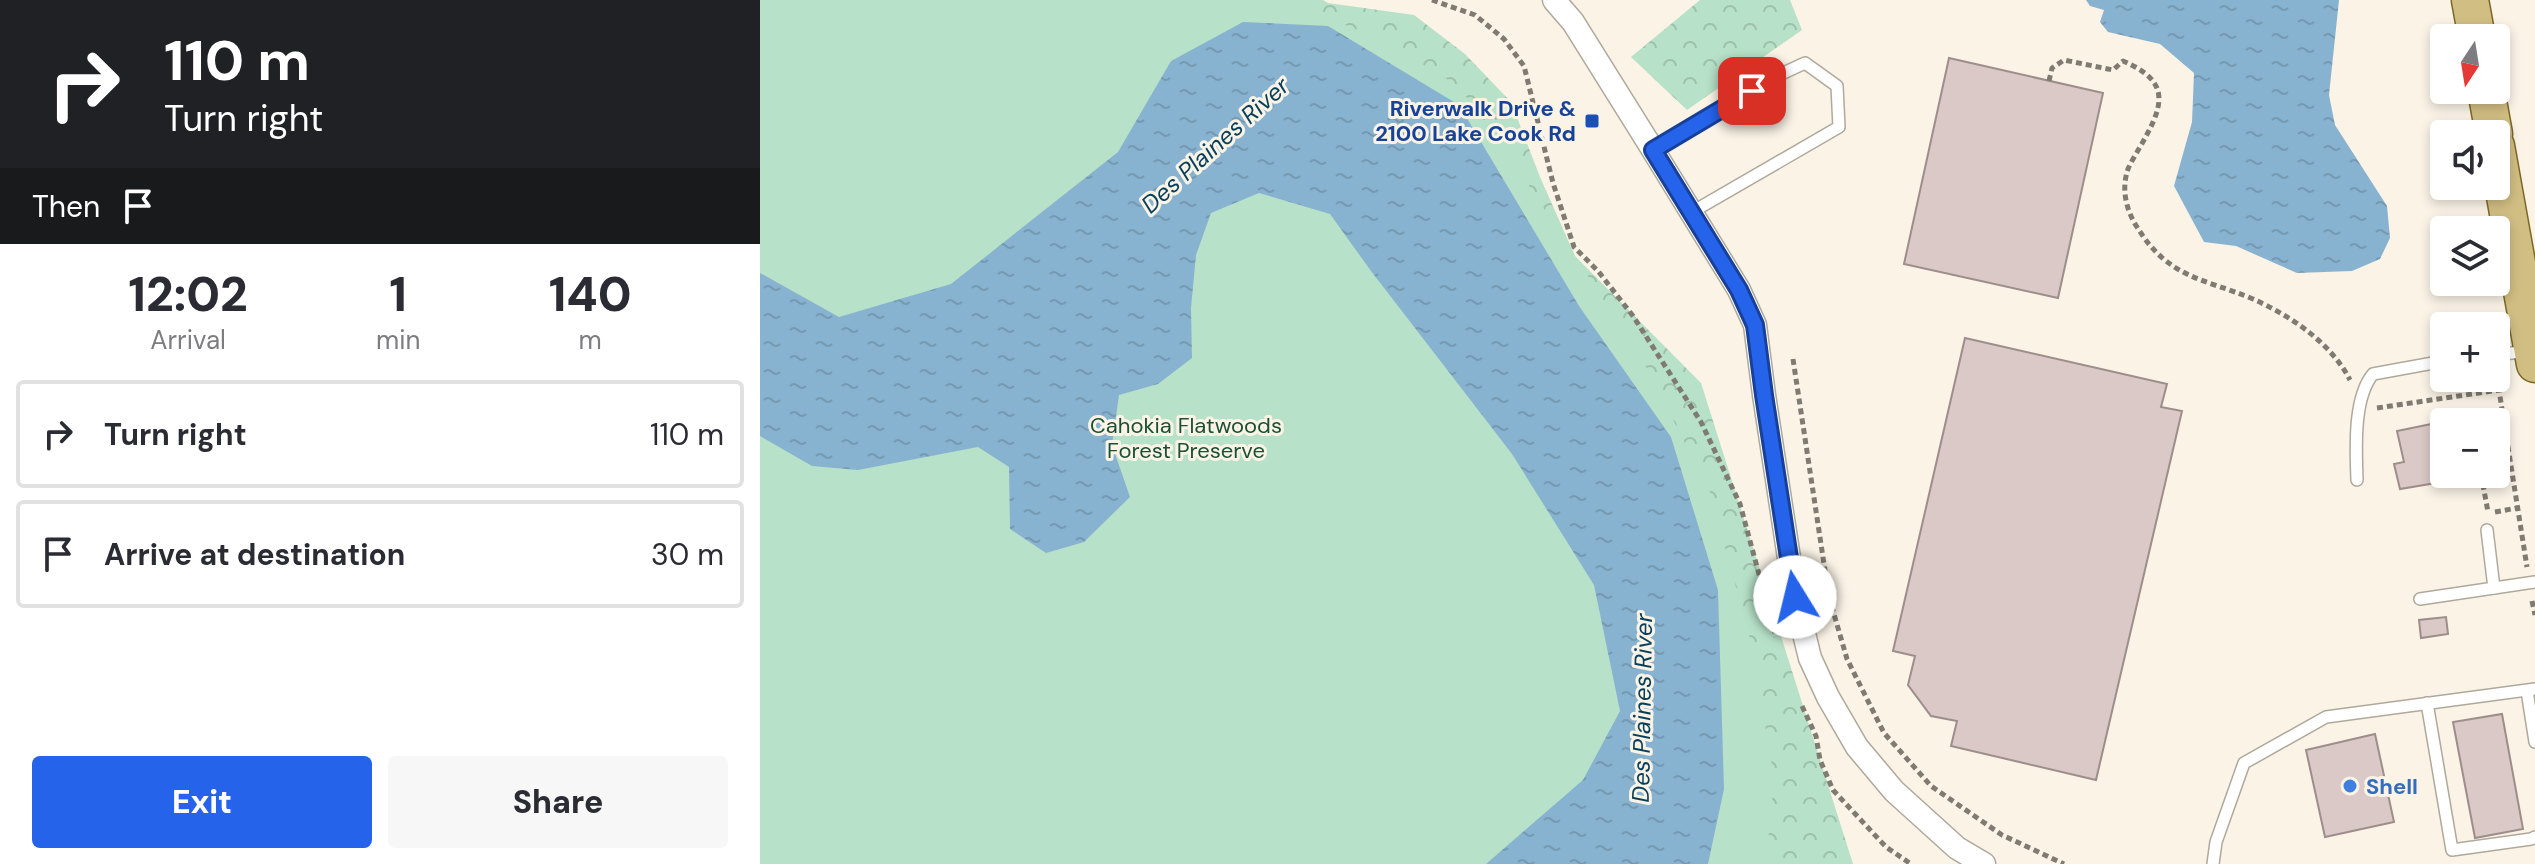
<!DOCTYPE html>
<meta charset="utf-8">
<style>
:root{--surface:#fff;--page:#f7f7f7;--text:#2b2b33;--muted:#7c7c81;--line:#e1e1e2;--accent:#2563eb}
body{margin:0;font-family:"DM Sans",sans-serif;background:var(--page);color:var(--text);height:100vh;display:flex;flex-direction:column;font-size:30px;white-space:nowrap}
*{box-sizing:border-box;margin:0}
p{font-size:26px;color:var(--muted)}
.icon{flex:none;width:44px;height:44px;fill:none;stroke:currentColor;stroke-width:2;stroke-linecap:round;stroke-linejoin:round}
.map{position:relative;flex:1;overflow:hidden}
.drawer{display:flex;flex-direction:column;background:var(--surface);width:760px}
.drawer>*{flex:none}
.hud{background:#202124;color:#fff;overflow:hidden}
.needle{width:52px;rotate:192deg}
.tools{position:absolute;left:1670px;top:24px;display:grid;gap:16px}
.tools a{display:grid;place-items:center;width:80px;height:80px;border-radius:8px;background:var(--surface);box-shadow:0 4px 12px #0003;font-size:40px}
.pin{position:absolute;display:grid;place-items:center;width:68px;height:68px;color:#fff;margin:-34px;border-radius:16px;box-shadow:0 4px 12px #0006}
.me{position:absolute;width:88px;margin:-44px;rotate:351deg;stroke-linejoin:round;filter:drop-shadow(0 0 6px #0008)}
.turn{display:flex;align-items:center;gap:28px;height:168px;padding:0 32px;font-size:36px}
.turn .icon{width:104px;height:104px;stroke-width:2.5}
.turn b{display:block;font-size:56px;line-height:68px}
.then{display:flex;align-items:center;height:76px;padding:0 32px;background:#0003;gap:16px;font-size:30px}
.eta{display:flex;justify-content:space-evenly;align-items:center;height:136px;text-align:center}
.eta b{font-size:48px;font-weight:800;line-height:56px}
.action{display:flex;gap:16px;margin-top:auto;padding:16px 32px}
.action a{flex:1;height:92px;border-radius:8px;background:var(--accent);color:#fff;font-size:32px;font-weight:800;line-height:92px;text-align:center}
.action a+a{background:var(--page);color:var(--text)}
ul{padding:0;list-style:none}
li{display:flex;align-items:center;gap:24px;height:108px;margin:0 16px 12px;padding:0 16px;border:4px solid var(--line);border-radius:8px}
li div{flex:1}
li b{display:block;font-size:30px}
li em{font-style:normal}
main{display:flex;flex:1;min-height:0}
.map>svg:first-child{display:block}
</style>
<main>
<section class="drawer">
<div class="hud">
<div class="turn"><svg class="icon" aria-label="right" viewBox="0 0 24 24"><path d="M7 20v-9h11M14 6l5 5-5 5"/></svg><div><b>110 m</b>Turn right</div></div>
<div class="then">Then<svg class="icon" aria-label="arrive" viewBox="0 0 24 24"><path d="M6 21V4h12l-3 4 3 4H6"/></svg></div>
</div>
<div class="eta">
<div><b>12:02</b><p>Arrival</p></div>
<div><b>1</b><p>min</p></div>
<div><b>140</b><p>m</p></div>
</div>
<ul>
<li><svg class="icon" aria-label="right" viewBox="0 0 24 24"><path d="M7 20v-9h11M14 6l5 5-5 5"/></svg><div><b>Turn right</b></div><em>110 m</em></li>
<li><svg class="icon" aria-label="arrive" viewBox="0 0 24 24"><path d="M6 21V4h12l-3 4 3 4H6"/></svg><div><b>Arrive at destination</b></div><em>30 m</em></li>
</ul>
<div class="action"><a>Exit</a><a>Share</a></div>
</section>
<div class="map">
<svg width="1775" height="864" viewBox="0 0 1775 864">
<defs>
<pattern id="forest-crowns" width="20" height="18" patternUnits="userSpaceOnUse" patternTransform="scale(2)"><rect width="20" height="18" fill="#b7e1c8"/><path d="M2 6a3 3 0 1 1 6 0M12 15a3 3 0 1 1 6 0" fill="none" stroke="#9dc0ab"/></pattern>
<pattern id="water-ripples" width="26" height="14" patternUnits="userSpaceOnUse" patternTransform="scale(2)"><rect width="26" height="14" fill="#88b3d0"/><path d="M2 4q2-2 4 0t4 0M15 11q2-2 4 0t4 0" fill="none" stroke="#7599b2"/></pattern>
</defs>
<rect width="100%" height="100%" fill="#faf3e6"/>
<g fill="url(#forest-crowns)">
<path d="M0 0H563L568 3 654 15 705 54 751 102 780 177 815 256 941 383 1093 864H948Z"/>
<path d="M940 0H1030L1042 30 927 110 871 57Z"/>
</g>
<path fill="#b7e1c8" d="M0 0H523L623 40 698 86 747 152 882 359 950 492 992 646 1014 779 1006 864H0Z"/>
<g fill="url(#water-ripples)">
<path d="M1326 0H1579L1569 95 1575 125 1627 206 1630 238 1620 259 1592 271 1537 273 1476 246 1444 242 1414 186 1432 122 1434 73 1400 44 1348 32 1340 22 1344 10 1330 6Z"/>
<path d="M483 22 568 26 699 105 819 306 911 437 958 590 964 789 948 864H726L823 780 860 711 834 585 752 454 611 271 570 214 499 193 451 213 436 255 431 308 432 358 398 384 359 395 352 445 370 497 324 542 286 553 250 529 249 467 218 447 98 470 52 466 0 436V273L79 317 191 284 358 152 411 61Z"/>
</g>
<g fill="#dac9c6" stroke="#9d8d8b" stroke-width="2">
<path d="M1189 58 1343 93 1298 298 1144 264Z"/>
<path d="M1205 338 1407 384 1401 407 1422 411 1336 780 1191 746 1197 721 1171 716 1148 685 1155 656 1133 651Z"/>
<path d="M1691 420 1692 422H1684V474H1698L1700 479 1640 489 1634 464 1644 462 1637 431Z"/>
<path d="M1686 617 1688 634 1661 638 1659 620Z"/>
<path d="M1742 714 1763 829 1715 838 1693 722Z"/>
<path d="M1615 734 1634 822 1565 837 1546 750Z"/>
</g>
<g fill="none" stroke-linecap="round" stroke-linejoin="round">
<defs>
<g id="lane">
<path d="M893 150 1017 76 1045 63 1077 86 1079 127 932 212"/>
<path d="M1736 355 1768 351"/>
<path d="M1597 480C1596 449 1593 398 1613 374L1684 361"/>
<path d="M1727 530 1734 588"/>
<path d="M1660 599 1775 582"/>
<path d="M1767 691 1775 742"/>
<path d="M1667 703 1692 850 1771 839 1775 837"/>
<path d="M1453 864 1456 842 1484 763 1566 717 1775 689"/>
</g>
<path id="street" d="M794 0 813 22 893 150 979 290 995 325 1004 395 1035 597 1050 658 1068 697 1097 747 1134 791 1197 848 1224 864"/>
<g id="primary">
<path d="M1710 0 1717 38"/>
<path d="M1726 90 1734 134"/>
<path d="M1736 146 1775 364"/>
</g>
</defs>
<use href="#lane" stroke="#afa99c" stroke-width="14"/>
<use href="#street" stroke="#afa99c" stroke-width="25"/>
<use href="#primary" stroke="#7c6826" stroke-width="39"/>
<g stroke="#7f7b72" stroke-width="5" stroke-dasharray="6 4" stroke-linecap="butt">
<path d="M672 0 715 15 744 39 764 66 793 183 814 247 838 271 873 316 941 422 980 504 1016 637"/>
<path d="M1289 81 1292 68 1304 60 1353 70 1363 61C1413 82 1403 107 1380 147 1376 154 1371 162 1368 169 1361 189 1366 210 1377 227 1409 279 1443 278 1493 299 1531 316 1571 343 1590 380"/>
<path d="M1033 359 1069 597 1087 659 1124 733 1171 786 1242 835 1304 864"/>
<path d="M1617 408 1739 390 1767 567"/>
<path d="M1721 474 1728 512"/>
<path d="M1735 512 1757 508"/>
<path d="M1772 601 1775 615"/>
<path d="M1042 706 1056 736 1060 760 1073 790 1126 847 1151 864"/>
</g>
<use href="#lane" stroke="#fff" stroke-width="11"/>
<use href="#street" stroke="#fff" stroke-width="22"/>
<use href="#primary" stroke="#d1be83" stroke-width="36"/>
</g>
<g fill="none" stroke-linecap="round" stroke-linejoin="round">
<defs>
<path id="route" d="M992 91 893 150 979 290 995 325 1004 395 1035 597"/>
</defs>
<use href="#route" stroke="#184099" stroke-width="20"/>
<use href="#route" stroke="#2563eb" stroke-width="14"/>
</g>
<rect fill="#1a4fb4" stroke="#faf3e6" stroke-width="3" x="824" y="113" width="16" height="16" rx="4"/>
<circle fill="#3f7fe0" stroke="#faf3e6" stroke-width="3" cx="1590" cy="786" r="8"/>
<g text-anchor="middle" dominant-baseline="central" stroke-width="6" stroke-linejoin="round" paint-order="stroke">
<g font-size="22" font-weight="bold" fill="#164399" stroke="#faf3e6" text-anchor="end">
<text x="816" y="108">Riverwalk Drive &amp;<tspan x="816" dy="25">2100 Lake Cook Rd</tspan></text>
</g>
<g font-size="22" fill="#1a5136" stroke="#faf3e6">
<text x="426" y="425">Cahokia Flatwoods<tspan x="426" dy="25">Forest Preserve</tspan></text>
</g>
<g font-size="22" font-weight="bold" fill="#366cbe" stroke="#faf3e6" text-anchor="start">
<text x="1606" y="786">Shell</text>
</g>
<g font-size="24" font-style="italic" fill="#063f5c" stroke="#faf3e6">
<text transform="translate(455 145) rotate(-42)">Des Plaines River</text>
<text transform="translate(882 708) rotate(-89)">Des Plaines River</text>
</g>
</g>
</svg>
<div class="tools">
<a><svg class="needle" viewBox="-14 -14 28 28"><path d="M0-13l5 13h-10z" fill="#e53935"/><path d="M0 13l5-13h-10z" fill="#7c7c81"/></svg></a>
<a><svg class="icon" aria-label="sound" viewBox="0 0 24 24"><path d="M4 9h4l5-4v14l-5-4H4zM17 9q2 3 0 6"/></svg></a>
<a><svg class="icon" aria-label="layers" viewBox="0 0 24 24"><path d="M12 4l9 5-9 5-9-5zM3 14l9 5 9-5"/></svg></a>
<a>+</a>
<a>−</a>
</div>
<div class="pin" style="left:992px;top:91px;background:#d93025"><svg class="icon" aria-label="arrive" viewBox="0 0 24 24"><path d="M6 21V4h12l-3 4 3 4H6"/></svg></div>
<svg class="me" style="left:1035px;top:597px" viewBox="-20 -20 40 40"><circle r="19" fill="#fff"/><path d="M0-13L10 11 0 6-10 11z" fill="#2563eb"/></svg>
</div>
</main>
